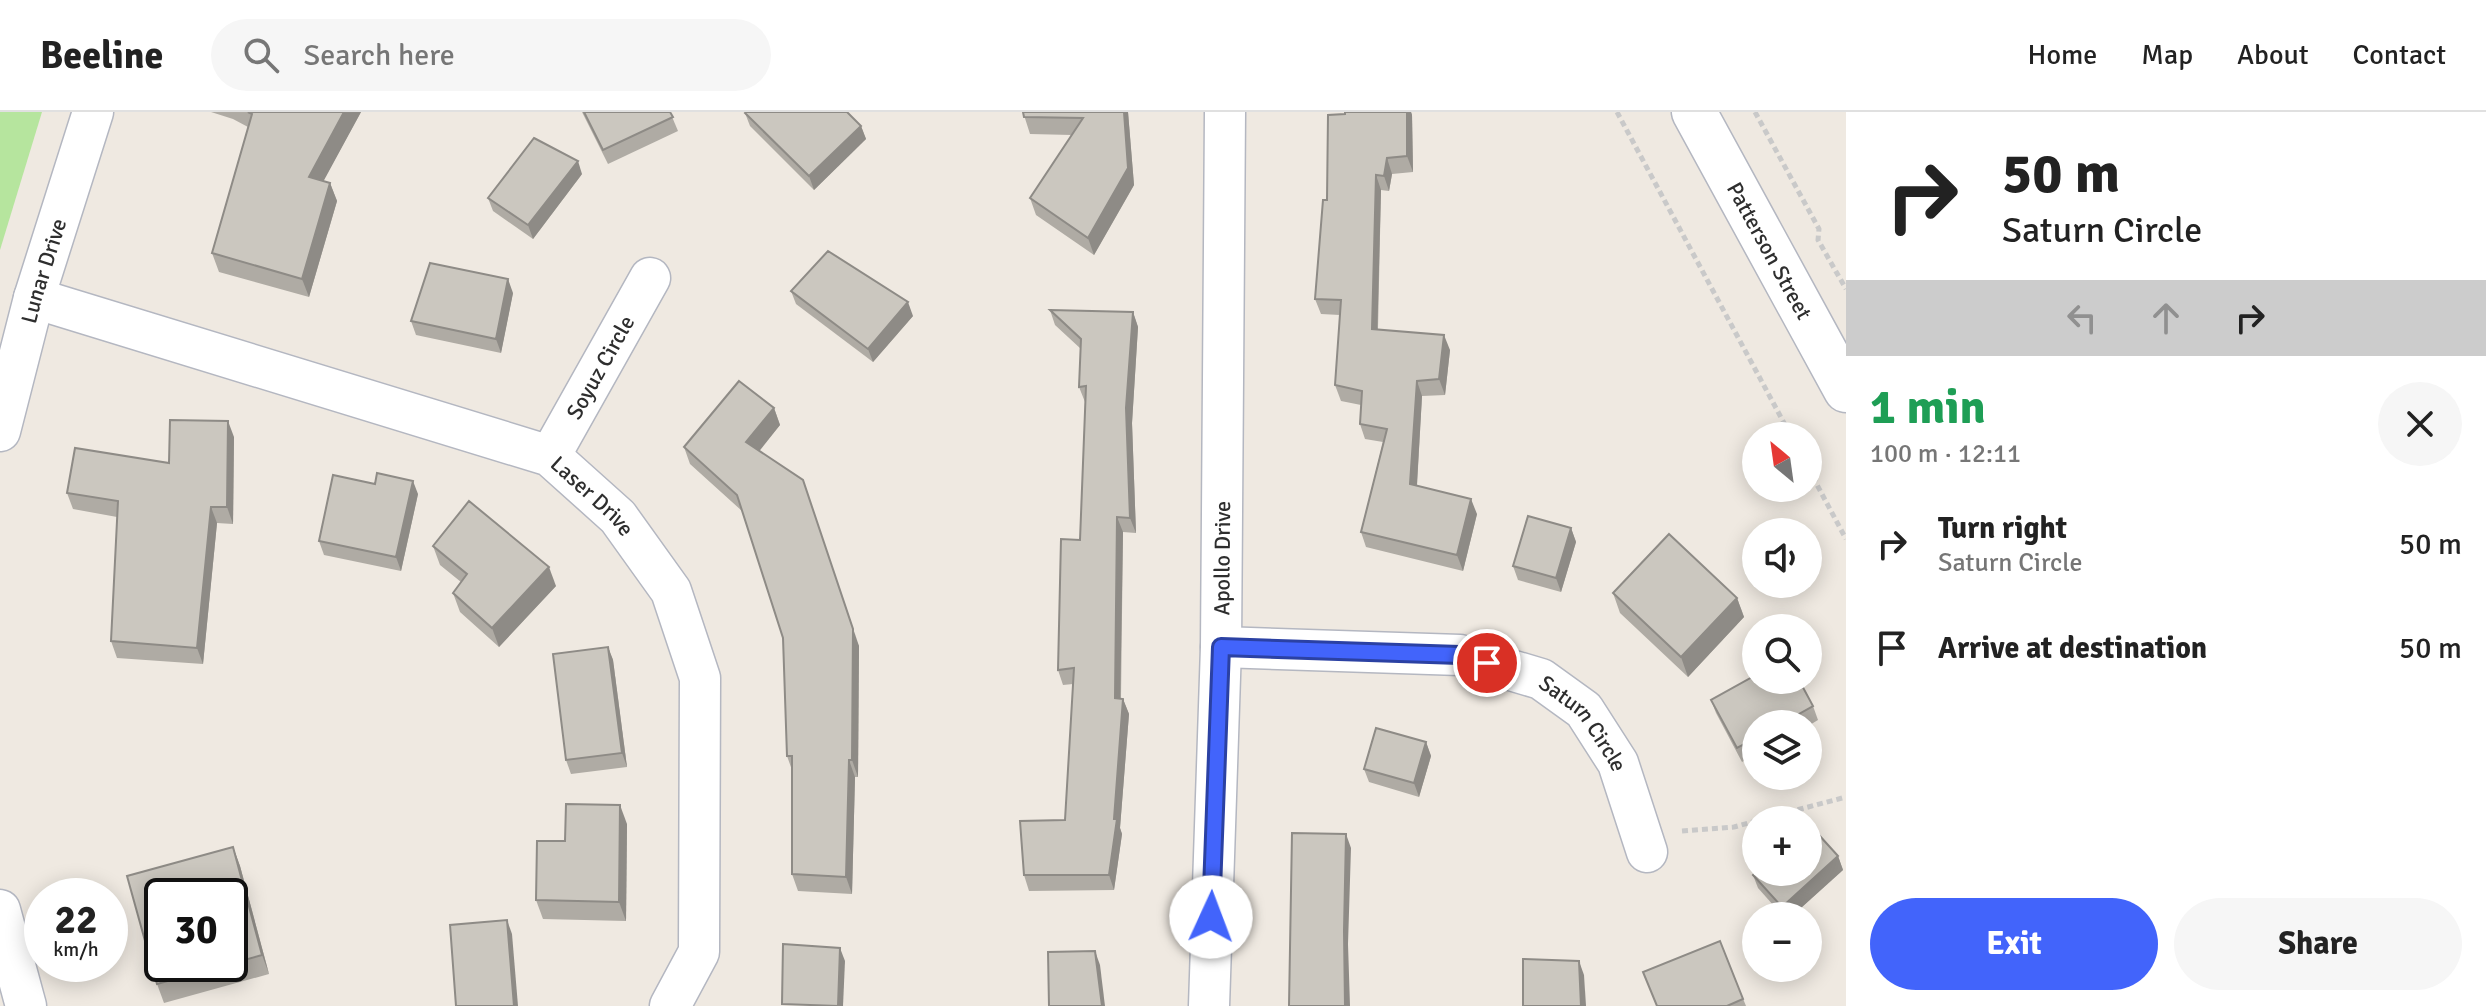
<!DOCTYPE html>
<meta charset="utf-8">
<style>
:root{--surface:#fff;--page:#f6f6f6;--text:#222;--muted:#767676;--line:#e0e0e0;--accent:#4264fb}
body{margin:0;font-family:Signika,sans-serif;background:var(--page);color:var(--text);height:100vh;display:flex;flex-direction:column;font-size:30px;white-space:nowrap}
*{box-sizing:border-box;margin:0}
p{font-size:26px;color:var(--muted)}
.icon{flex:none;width:44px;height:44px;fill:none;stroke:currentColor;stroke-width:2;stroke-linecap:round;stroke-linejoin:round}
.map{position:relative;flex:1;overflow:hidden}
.drawer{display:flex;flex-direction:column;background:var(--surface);width:640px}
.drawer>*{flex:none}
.guide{background:#fff;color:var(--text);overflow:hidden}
.needle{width:52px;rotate:331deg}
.tools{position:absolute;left:1742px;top:310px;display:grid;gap:16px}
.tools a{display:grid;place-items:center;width:80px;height:80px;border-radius:50%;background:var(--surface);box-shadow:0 4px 20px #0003;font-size:40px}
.speed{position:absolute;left:24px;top:766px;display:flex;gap:16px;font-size:40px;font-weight:700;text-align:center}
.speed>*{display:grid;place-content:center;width:104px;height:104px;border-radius:50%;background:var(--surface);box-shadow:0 4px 20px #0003;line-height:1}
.speed small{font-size:20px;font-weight:400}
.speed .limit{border:4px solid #111;border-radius:12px;background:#fff;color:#111}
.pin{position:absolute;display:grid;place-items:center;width:68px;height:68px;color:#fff;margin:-34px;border:4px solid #fff;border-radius:50%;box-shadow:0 2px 8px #0007}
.me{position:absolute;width:88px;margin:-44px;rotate:2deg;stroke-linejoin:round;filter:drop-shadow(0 0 6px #0008)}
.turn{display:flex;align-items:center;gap:28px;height:168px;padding:0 24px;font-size:36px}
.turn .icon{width:104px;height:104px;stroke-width:2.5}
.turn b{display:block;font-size:56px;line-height:68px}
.lanes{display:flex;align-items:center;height:76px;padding:0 24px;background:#0003;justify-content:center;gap:40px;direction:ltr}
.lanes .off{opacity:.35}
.round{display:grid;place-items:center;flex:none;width:84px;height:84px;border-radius:42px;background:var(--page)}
.headline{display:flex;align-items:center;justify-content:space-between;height:136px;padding:0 24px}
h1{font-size:48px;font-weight:800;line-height:60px;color:#1e9e55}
.button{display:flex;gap:16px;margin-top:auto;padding:16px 24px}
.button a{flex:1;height:92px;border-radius:48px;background:var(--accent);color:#fff;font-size:32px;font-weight:800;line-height:92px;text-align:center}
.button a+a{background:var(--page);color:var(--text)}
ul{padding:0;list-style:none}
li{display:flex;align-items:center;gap:24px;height:104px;padding:0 24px}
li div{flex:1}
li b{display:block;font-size:30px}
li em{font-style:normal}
header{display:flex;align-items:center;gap:48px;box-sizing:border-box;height:112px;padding:0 40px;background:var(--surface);border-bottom:2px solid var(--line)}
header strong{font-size:38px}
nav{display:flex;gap:44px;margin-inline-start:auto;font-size:28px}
.search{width:560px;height:72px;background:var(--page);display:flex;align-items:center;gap:20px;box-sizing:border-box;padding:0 28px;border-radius:44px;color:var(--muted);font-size:30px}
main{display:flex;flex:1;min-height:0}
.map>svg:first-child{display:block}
</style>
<header>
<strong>Beeline</strong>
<div class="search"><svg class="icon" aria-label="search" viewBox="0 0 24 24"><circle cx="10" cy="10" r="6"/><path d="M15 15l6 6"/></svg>Search here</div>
<nav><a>Home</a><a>Map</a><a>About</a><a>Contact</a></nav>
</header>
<main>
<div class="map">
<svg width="1846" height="894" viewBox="0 0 1846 894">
<rect width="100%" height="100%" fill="#efe9e1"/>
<path fill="#b6e59e" d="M0 0H42L0 138Z"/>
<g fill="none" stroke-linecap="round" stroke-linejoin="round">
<defs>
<g id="minor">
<path id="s1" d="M34 186 550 344 618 405 671 479 700 566 699 840 670 894"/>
<path id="s2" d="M0 319 34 186 93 0"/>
<path id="s3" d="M550 344 650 166"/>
<path id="s4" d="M1221 535 1460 543 1541 567 1584 598 1618 651 1647 740"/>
<path d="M0 798 26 894"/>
<path id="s5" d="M1209 894 1221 535 1225 0"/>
</g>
<g id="tertiary">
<path id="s6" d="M1694 0 1846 278"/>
</g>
</defs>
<use href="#minor" stroke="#b4b7c1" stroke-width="43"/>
<use href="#tertiary" stroke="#b4b7c1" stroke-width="47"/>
<g stroke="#c9c9c9" stroke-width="5" stroke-dasharray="6 4" stroke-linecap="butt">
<path d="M1617 0 1791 324"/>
<path d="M1755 0 1819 117 1818 128 1846 177"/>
<path d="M1808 356 1846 427"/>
<path d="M1759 708 1846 685"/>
<path d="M1682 719 1734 715 1756 709"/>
</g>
<use href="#minor" stroke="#fff" stroke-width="40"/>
<use href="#tertiary" stroke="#fff" stroke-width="44"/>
</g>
<g fill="#afaba4">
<path d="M211 0H361L323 69 330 71 337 89 309 185 219 160 212 141 248 15 233 7Z"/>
<path d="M582 0H670L678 19 608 52Z"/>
<path d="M1023 0H1128L1134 73 1094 143 1036 103 1030 86 1072 23 1030 22Z"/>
<path d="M1345 0H1411L1412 3 1413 60 1392 62 1389 79 1381 78 1378 217 1450 238 1445 283 1422 284 1417 374 1477 402 1463 459 1366 435 1361 420 1383 330 1365 327 1360 312 1361 293 1341 289 1335 273 1340 203 1321 202 1315 187 1327 88Z"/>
<path d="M745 1 861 14 866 27 814 78 750 14Z"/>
<path d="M582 62 533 127 493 99 488 86Z"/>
<path d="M791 179 913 204 873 250 796 192Z"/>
<path d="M513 181 501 241 416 223 411 209Z"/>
<path d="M1050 198 1133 200 1138 215 1132 311 1136 421 1123 420 1121 586 1123 587 1129 602 1120 716 1122 722 1114 778 1029 779 1024 763 1065 708 1073 572 1063 573 1058 558 1080 428 1085 290 1079 275 1081 237 1055 213Z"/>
<path d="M774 296 780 313 759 338 859 534 858 665H855L852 782 798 779 792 762V658L787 644 783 526 742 399 690 352 684 335Z"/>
<path d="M234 325 233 412 217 411 203 552 117 546 111 529 117 405 73 397 67 381 169 351Z"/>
<path d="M375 372 418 382 401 459 324 443 319 429Z"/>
<path d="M1571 416 1576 430 1561 480 1518 468 1513 454Z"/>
<path d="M433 434 556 474 499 535 460 500 453 481 461 470 440 453Z"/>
<path d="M1613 481 1737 486 1744 505 1688 565 1620 501Z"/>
<path d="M608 535 613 548 627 655 571 662 566 648Z"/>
<path d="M1711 588 1813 594 1818 608 1808 614V612H1756V642L1742 650 1716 601Z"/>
<path d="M1426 630 1431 644 1419 685 1369 670 1364 657Z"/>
<path d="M627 712 626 809 543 807 536 788 565 729Z"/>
<path d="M233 735 240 754 269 862 164 891 157 872Z"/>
<path d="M1838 744 1843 758 1792 804H1783L1758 776 1753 763Z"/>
<path d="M1720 829 1746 894H1657Z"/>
</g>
<g fill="#8e8b86">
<path d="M344 0H361L316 83 309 65Z"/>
<path d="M1124 0H1128L1134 73 1094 143 1088 126Z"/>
<path d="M1407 0H1411L1412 3 1413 60 1407 44Z"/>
<path d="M861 14 866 27 814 78 809 64Z"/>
<path d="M1387 46 1392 62 1389 79 1384 64Z"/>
<path d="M578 49 582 62 533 127 528 113Z"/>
<path d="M1376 63 1381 78 1377 232 1372 217Z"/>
<path d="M330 71 337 89 309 185 302 167Z"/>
<path d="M508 167 513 181 501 241 496 227Z"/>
<path d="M908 190 913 204 873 250 868 237Z"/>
<path d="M1133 200 1138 215 1132 311 1136 421 1130 406 1126 296Z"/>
<path d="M1444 223 1450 238 1445 283 1439 267Z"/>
<path d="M1417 269 1422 284 1416 388 1410 372Z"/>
<path d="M774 296 780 313 753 347 746 330Z"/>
<path d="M228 309 234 325 233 412 227 395Z"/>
<path d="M803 368 859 534 858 665 852 648Z"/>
<path d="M413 369 418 382 401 459 396 445Z"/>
<path d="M1471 387 1477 402 1463 459 1457 443Z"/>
<path d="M211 395 217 411 203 552 197 536Z"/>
<path d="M1117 405 1123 420 1120 601 1115 586Z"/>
<path d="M1571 416 1576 430 1561 480 1556 466Z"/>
<path d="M549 455 556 474 499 535 492 516Z"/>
<path d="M1737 486 1744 505 1688 565 1681 545Z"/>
<path d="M608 535 613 548 627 655 622 641Z"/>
<path d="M1123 587 1129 602 1120 716 1122 722 1114 778 1109 763Z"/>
<path d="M1426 630 1431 644 1419 685 1414 671Z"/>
<path d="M849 648 855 665 852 782 846 765Z"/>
<path d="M620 693 627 712 626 809 619 790Z"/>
<path d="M1346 722 1351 736 1348 832 1350 894H1345L1344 819Z"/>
<path d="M233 735 240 754 269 862 262 843Z"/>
<path d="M1838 744 1843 758 1792 804H1786L1782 795Z"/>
<path d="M507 808 512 822 518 894H514Z"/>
<path d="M840 836 845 849 843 894H838Z"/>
<path d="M1095 839 1100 853 1105 894H1102Z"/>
<path d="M1579 849 1584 863 1586 894H1581Z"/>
</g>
<g fill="#cbc7bf" stroke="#8e8b86" stroke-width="2">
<path d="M248 0H344L309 65 330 71 302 167 212 141 252 2Z"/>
<path d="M584 0H670L673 5 603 38Z"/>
<path d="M746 0H847L861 14 809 64 745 1Z"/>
<path d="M1023 0H1124L1128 56 1088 126 1030 86 1083 6 1024 5Z"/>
<path d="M1345 0H1407V44L1387 46 1384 64 1376 63 1372 217 1444 223 1439 267 1417 269 1410 372 1471 387 1457 443 1361 420 1387 317 1360 312 1362 279 1335 273 1341 188 1315 187 1323 88H1327L1328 3 1345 2Z"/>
<path d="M534 26 578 49 528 113 488 86Z"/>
<path d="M828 139 908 190 868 237 791 179Z"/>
<path d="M430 151 508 167 496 227 411 209Z"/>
<path d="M1050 198 1133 200 1126 296 1130 406 1117 405 1115 586 1123 587 1114 707H1117L1109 763H1024L1020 709 1065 708 1074 556 1058 558 1061 427 1080 428 1086 274 1079 275 1081 227Z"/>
<path d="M739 269 774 296 746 330 803 368 853 517 852 648H849L846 765 792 762V644H787L783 526 737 383 684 335Z"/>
<path d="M170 308 228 309 227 395H211L197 536 111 529 118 389 67 381 75 336 169 351Z"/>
<path d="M377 361 413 369 396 445 319 429 333 363 375 372Z"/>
<path d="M469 389 549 455 492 516 453 481 467 462 433 434Z"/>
<path d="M1528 404 1571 416 1556 466 1513 454Z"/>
<path d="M1669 422 1737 486 1681 545 1613 481Z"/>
<path d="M608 535 622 641 566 648 553 542Z"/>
<path d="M1756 563V568H1799L1813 594 1781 612H1756V626L1737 636 1711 588Z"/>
<path d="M1376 616 1426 630 1414 671 1364 657Z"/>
<path d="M566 692 620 693 619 790 536 788 537 729H565Z"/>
<path d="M1809 712 1838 744 1782 795 1753 763 1756 760H1808V713Z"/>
<path d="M1292 721 1346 722 1344 819 1345 894H1289Z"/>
<path d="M233 735 262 843 230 852V784H162V852H228L157 872 127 764Z"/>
<path d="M507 808 514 894H456L450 813Z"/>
<path d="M1720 829 1743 887 1727 894H1657L1643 860Z"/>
<path d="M783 832 840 836 838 894 782 892Z"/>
<path d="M1095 839 1102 894H1049L1048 840Z"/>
<path d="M1523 847 1579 849 1581 894H1523Z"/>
</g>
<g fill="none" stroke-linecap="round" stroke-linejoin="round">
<defs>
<path id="route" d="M1211 805 1221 535 1460 543 1487 551"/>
</defs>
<use href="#route" stroke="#2b41a3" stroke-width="20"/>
<use href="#route" stroke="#4264fb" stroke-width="14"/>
</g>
<g text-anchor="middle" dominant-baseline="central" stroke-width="8" stroke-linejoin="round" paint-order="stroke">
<g font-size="22" fill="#2e2e2e" stroke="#fff">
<text stroke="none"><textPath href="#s6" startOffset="158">Patterson Street</textPath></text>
<text stroke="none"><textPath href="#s2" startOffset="166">Lunar Drive</textPath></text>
<text stroke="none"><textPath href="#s3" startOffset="102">Soyuz Circle</textPath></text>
<text stroke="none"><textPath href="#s1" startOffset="598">Laser Drive</textPath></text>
<text stroke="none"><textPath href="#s5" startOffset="448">Apollo Drive</textPath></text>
<text stroke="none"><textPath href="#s4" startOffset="386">Saturn Circle</textPath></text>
</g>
</g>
</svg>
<div class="tools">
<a><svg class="needle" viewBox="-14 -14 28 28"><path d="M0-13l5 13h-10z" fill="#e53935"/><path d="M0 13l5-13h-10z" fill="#767676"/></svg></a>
<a><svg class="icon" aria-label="sound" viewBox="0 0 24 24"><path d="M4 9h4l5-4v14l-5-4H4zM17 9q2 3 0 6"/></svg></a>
<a><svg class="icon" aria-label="search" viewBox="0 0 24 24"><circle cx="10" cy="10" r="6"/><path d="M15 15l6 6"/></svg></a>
<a><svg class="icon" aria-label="layers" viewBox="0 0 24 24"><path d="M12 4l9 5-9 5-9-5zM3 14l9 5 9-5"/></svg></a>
<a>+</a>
<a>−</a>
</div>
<div class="speed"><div>22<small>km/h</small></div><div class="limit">30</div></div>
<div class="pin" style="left:1487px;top:551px;background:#d93025"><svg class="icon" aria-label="arrive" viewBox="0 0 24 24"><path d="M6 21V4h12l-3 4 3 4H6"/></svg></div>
<svg class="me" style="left:1211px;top:805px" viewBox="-20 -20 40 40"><circle r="19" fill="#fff"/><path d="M0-13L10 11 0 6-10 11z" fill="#4264fb"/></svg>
</div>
<section class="drawer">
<div class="guide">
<div class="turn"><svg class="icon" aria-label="right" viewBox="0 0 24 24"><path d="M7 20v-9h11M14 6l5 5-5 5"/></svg><div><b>50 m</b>Saturn Circle</div></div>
<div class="lanes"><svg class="icon off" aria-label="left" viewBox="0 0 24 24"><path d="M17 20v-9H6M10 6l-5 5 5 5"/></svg><svg class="icon off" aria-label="ahead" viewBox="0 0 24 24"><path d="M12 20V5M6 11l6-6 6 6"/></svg><svg class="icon" aria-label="right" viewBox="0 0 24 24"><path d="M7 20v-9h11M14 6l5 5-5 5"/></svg></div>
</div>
<div class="headline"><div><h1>1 min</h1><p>100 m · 12:11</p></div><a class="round"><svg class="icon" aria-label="close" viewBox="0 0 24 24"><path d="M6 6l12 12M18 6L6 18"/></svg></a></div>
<ul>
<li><svg class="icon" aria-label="right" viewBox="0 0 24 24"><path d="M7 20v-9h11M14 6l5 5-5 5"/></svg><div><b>Turn right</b><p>Saturn Circle</p></div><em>50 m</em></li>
<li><svg class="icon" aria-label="arrive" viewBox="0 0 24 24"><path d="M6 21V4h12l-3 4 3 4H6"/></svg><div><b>Arrive at destination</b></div><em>50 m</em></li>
</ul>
<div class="button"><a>Exit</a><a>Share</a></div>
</section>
</main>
